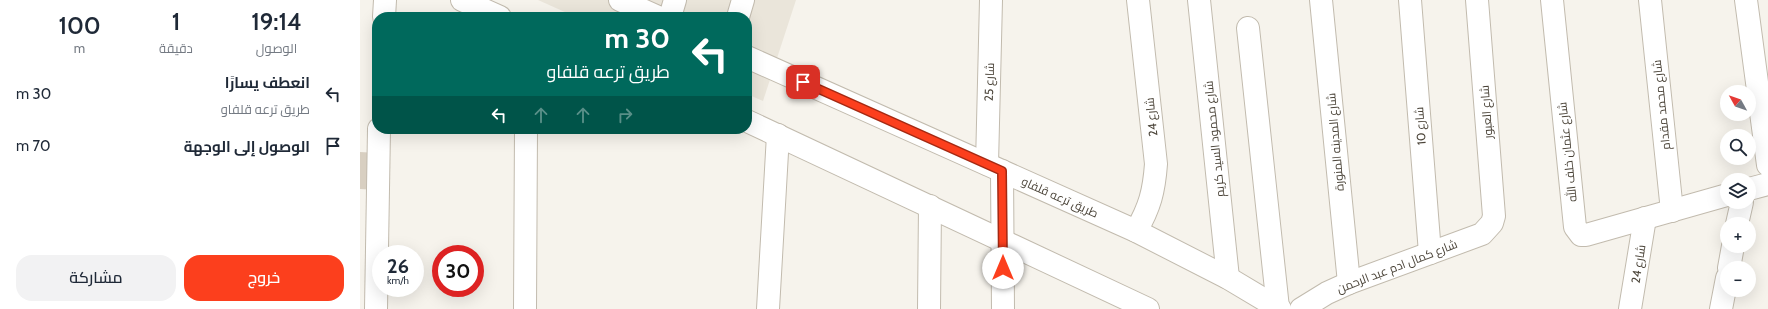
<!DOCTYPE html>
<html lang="ar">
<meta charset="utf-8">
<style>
:root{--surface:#fff;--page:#f2f2f3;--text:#1f2937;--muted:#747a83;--accent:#fc3f1d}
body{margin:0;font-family:Cabin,Cairo,sans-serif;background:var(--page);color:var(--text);direction:rtl;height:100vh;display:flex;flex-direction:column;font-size:15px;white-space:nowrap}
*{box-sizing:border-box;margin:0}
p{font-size:13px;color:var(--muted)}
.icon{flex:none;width:22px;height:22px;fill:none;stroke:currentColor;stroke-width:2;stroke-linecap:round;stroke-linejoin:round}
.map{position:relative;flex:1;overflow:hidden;direction:ltr}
.side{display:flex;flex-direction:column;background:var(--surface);width:360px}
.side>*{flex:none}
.banner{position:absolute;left:12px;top:12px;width:380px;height:122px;border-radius:16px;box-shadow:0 4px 16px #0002;direction:rtl;background:#00695c;color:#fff;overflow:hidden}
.needle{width:26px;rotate:310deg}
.fabs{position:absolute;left:1360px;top:85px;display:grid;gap:8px}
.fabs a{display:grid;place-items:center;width:36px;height:36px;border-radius:50%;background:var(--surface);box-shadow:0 4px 16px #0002;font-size:20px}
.speed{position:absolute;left:12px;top:245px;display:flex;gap:8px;font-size:20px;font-weight:700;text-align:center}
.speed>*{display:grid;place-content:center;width:52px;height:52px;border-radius:50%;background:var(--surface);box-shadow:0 4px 16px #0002;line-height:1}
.speed small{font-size:10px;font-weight:400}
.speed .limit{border:6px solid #d22;background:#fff;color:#111}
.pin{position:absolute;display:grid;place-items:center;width:34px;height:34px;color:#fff;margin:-17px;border-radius:8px;box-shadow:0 2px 6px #0006}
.me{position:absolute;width:44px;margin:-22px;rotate:0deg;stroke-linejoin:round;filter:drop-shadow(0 0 3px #0008)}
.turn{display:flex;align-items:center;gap:14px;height:84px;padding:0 16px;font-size:18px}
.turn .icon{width:52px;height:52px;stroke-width:2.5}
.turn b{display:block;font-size:28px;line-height:34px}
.lanes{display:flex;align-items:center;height:38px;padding:0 16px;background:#0003;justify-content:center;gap:20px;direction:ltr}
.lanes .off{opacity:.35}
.eta{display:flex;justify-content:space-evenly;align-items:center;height:68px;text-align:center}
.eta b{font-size:24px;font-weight:600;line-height:28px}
.action{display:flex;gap:8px;margin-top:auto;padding:8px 16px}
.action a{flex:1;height:46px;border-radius:16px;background:var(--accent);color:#fff;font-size:16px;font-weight:600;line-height:46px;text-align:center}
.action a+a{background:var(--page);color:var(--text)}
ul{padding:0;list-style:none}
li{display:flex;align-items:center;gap:12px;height:52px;padding:0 16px}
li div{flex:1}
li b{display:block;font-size:15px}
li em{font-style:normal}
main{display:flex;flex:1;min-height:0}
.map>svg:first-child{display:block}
</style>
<main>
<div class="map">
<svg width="1408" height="309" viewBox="0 0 1408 309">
<rect width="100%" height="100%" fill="#f6f3ec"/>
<path fill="#eae5da" d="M178 0H436L403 101 387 94V17H216Z"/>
<path fill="#d8cfc1" d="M0 152 18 153 16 190 0 189Z"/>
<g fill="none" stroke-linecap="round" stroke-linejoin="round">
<defs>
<g id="minor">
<path d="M839 0 868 278"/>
<path d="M961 0 989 283"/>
<path d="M1050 0 1070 253"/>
<path d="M1192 0 1215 227 1221 235H1226L1367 195"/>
<path d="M1290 0 1312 211"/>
<path d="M1386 0 1408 165"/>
<path d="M24 17 25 0"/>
<path d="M310 17 315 0"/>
<path d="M378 17 383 0"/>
<path d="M888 28 918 308"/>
<path d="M627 164 631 0"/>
<path d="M642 171 643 309"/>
<path d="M1389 189 1408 184"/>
<path d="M1377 224 1382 202"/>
<path d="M776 231C790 207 794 191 796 164L778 0"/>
<path d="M1369 268 1373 246"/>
<path d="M16 309 19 129"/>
<path d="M165 309 166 129"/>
<path d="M408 309 418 135"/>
<path d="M569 309 570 206"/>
<path d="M941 309 967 293 989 283 1122 234 1132 223 1134 216 1117 0"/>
<path d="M1270 309 1285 218"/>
<path d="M1361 309 1367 278"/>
</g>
<g id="tertiary">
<path d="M102 0 140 17"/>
<path d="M260 0 298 17"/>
<path d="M387 57 776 231 868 278 920 309"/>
<path d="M387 121 788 309"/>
</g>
</defs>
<use href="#minor" stroke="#c2bbae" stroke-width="24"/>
<use href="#tertiary" stroke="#c2bbae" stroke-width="24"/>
<use href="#minor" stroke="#fff" stroke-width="22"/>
<use href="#tertiary" stroke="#fff" stroke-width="22"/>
</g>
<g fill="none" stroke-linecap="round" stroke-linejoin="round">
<defs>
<path id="route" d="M443 82 642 171 643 268"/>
</defs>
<use href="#route" stroke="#a42913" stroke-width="10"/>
<use href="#route" stroke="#fc3f1d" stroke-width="7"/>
</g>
<g text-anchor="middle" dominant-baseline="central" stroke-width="3" stroke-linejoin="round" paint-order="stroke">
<g font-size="12" fill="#4b4439" stroke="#fff">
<text transform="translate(629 82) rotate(-88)">شارع 25</text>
<text transform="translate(1301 105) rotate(-96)">شارع محمد مقدام</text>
<text transform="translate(1126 112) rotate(-94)">شارع العبور</text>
<text transform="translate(791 117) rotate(-96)">شارع 24</text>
<text transform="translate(1060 126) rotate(-94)">شارع 10</text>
<text transform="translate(854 139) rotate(-96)">شارع محمود السيد كريم</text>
<text transform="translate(975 142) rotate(-95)">شارع المدينه المنورة</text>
<text transform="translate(1207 152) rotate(-96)">شارع عثمان خلف الله</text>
<text transform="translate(700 197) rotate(24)">طريق ترعه قلفاو</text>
<text transform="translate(1278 264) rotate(-81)">شارع 24</text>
<text transform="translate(1037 266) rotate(-21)">شارع كمال ادم عبد الرحمن</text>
</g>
</g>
</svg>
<div class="fabs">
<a><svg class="needle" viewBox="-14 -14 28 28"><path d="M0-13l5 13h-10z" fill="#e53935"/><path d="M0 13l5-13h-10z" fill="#747a83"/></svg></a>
<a><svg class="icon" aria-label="search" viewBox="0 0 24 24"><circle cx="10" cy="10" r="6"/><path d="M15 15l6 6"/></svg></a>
<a><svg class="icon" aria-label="layers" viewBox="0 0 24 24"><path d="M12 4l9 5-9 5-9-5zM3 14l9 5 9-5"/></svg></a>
<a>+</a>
<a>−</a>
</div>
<div class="speed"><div>26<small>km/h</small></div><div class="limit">30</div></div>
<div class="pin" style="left:443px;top:82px;background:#d93025"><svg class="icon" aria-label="arrive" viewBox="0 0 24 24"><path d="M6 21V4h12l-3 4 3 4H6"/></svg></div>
<svg class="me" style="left:643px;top:268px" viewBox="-20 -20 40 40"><circle r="19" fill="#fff"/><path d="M0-13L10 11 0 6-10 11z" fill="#fc3f1d"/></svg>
<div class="banner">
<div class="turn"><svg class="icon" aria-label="left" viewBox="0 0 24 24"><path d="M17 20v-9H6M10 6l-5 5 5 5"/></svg><div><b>30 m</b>طريق ترعه قلفاو</div></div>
<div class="lanes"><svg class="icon" aria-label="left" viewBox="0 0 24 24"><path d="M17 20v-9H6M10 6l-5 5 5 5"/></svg><svg class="icon off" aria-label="ahead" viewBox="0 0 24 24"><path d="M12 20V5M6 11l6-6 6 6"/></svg><svg class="icon off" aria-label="ahead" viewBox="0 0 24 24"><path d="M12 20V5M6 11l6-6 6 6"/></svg><svg class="icon off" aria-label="right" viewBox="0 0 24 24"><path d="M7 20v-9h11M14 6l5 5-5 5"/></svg></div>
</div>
</div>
<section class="side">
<div class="eta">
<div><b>19:14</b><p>الوصول</p></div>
<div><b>1</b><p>دقيقة</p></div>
<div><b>100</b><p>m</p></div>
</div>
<ul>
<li><svg class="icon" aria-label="left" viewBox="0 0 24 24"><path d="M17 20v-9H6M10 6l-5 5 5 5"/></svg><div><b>انعطف يسارًا</b><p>طريق ترعه قلفاو</p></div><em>30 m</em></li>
<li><svg class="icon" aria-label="arrive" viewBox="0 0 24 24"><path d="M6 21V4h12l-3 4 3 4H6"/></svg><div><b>الوصول إلى الوجهة</b></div><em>70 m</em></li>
</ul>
<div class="action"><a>خروج</a><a>مشاركة</a></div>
</section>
</main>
